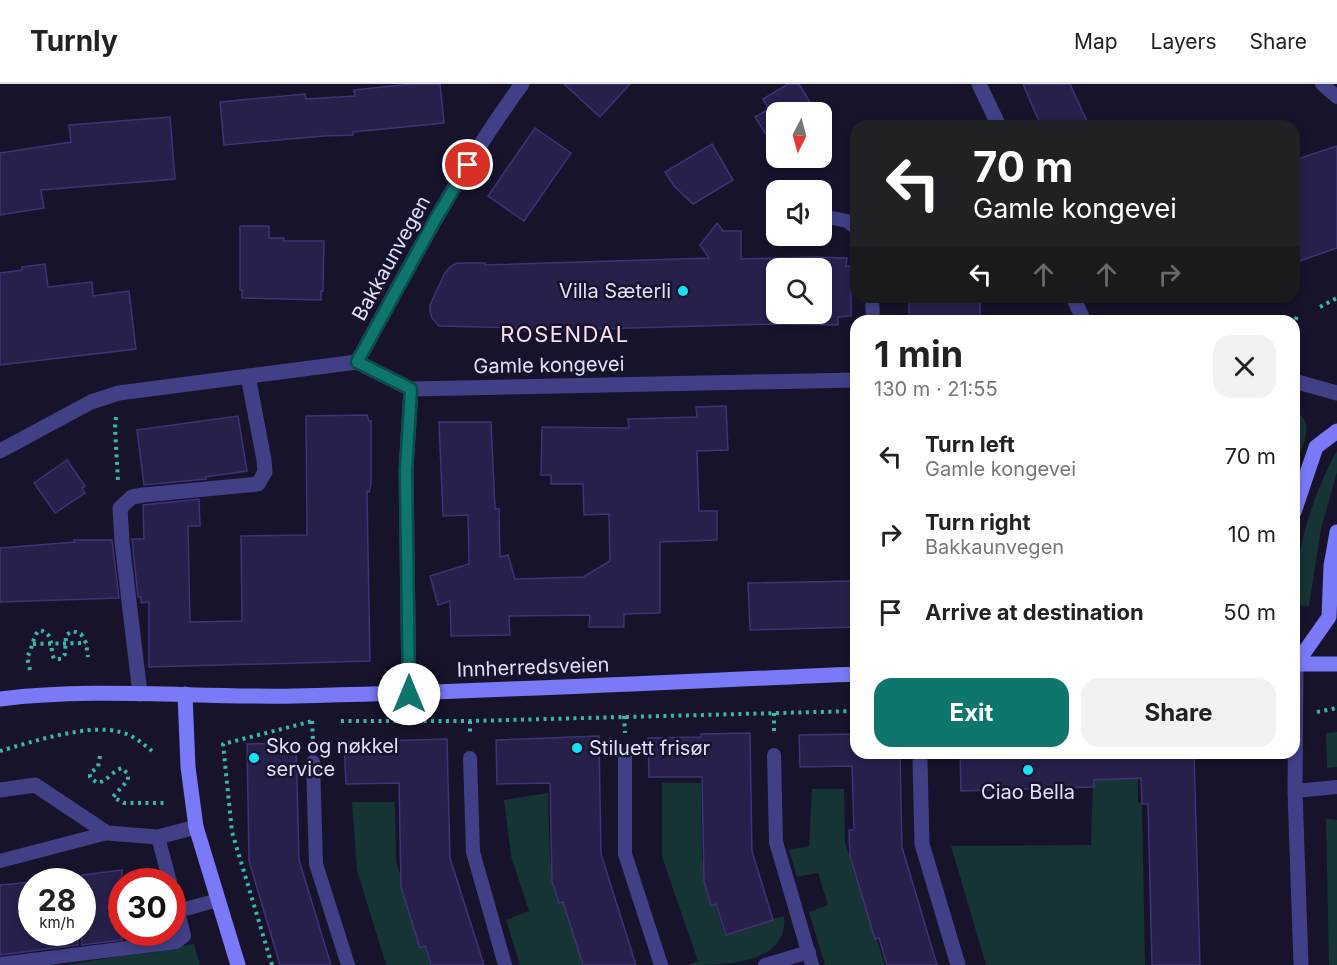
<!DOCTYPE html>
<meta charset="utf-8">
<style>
:root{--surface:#fff;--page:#f2f2f2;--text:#222;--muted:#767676;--line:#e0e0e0;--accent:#0f766e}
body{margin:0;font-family:Inter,sans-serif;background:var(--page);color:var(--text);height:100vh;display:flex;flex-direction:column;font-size:22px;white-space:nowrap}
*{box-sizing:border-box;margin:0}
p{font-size:20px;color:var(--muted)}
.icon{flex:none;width:33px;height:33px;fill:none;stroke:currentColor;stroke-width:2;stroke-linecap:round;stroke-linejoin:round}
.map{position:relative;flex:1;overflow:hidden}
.details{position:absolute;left:850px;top:231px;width:450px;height:444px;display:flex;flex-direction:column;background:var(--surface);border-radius:18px;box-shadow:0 3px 9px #0003}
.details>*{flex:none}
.guide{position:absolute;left:850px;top:36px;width:450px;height:183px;border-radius:18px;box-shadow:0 3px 9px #0003;background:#202124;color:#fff;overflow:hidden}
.needle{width:39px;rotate:186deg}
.tools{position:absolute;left:766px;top:18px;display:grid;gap:12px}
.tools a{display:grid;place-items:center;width:66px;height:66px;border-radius:12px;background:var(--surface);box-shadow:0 3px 9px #0003;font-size:30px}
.speed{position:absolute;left:18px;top:784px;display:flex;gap:12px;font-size:30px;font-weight:700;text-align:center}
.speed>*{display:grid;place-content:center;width:78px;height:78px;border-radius:50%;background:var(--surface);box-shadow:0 3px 9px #0003;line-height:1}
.speed small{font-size:15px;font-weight:400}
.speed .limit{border:9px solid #d22;background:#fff;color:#111}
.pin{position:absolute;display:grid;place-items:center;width:51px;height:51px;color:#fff;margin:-26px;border:3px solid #fff;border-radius:50%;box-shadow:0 2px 6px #0007}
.me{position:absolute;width:66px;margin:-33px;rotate:0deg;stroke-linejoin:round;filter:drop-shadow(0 0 4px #0008)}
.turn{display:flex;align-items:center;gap:21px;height:126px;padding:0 24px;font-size:27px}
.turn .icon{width:78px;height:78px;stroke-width:2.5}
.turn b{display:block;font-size:42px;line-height:51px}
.lanes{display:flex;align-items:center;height:57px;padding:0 24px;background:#0003;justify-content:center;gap:30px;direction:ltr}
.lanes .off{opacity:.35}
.round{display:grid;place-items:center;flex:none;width:63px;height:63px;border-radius:18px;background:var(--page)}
.headline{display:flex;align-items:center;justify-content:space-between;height:102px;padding:0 24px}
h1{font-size:36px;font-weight:700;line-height:45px}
.cta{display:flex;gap:12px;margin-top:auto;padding:12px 24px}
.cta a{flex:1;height:69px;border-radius:18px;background:var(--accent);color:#fff;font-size:24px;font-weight:700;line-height:69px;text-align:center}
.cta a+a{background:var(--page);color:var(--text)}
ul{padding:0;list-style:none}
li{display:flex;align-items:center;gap:18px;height:78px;padding:0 24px}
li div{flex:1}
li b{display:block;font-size:22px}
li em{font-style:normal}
header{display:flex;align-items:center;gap:36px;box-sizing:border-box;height:84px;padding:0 30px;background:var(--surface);border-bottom:2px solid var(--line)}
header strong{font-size:28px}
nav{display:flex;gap:33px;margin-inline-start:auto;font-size:21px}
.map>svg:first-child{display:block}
</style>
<header>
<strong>Turnly</strong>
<nav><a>Map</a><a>Layers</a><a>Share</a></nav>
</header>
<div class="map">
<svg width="1337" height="881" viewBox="0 0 1337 881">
<rect width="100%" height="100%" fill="#16132b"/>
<g fill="#163433">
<path d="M1295 326C1316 340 1303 361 1295 379Z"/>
<path d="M1337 367V388L1321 445 1309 522 1295 521C1294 471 1312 411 1337 367Z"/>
<path d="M1337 648V683L1327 684 1326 649Z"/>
<path d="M1138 694V719L1142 718 1145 881H986L951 762 1091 761 1093 695Z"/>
<path d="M662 699H701L702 776 724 849 784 832C789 881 724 881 688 881L698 877 662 773Z"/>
<path d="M812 705H844L845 759 885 881H825L809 828 828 821 818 789 797 793 789 766 809 762Z"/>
<path d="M548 709 550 777 584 881H520L506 836 529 827 511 772 504 716Z"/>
<path d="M352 718H395L396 778 430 881H386L357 786Z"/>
<path d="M1326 735 1337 736V881H1329Z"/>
<path d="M194 860 200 881H66Z"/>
</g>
<g fill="#27204b" stroke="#3e3375" stroke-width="1.5" fill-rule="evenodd">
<path d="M412 0H440L444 39 353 48V51L324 52 224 61 220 18 305 10 306 15 355 12 354 6Z"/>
<path d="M564 0H630L600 33Z"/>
<path d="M788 0H799L816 28H777V68L755 33 769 25 763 15Z"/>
<path d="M1023 0H1070L1089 42H1041Z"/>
<path d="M170 33 175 95 41 106 44 124 0 131V69L71 58 69 41Z"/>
<path d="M535 44 571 69 524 137 488 112Z"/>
<path d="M712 60 733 96 693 120 674 102 665 88Z"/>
<path d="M1337 62V164L1294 179V76Z"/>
<path d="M717 139 723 147H741V175L814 173 847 174 846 182H851V232L838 233V241L776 240 524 247V244L439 242 432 234 430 227V221L445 189 451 182 458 179H485V181L709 174 700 161ZM777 184H822V230H777Z"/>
<path d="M240 142H269V154H284V157H324L323 207H321V216L242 214V206H240Z"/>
<path d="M45 180 48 203 92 198 93 212 129 207 136 265 0 281V189L22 186V183Z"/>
<rect x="909" y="213" width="71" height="24"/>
<path d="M726 322 728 366 697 367 699 427H717V456L660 458V529L624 530V543H589L590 531 509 532 510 551 451 552 450 517 438 521 430 492 469 480 468 431 443 432 439 338H491L495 425H499L500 473 508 471 515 495 583 493 610 477 609 430 584 431 583 400H551V391H541L542 343 629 344 628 335 697 333 696 323Z"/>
<path d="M367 331 369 337H371V400L369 408H367L370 577 149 583V518L141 519V513H138L132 455H144L143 421 199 415 200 442H188L190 538 242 537 241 452 307 451 306 332Z"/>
<path d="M238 332 247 387 205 393 206 395 144 401 137 346Z"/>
<path d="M67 376 85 402 82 404 85 409 55 429 34 399Z"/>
<path d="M74 456H112L119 514 0 518V464L75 458Z"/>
<path d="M856 497V543L750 546 748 499Z"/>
<path d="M750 649 752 767 773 836 726 851 716 820 711 822 704 797 702 693H649L648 654 701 653V650Z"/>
<path d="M856 650V669H900L902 763 937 881H887L879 854 875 855 850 772 849 746H854L852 682 800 683 799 651Z"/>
<path d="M599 652 601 770 636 881H583L563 818 559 819 552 797 550 699 497 700 496 656Z"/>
<path d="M447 655 450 774 484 881H431L425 862 420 864 401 803 399 699 346 700 344 658Z"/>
<path d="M296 659 299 776 331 881H280L249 777 247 660Z"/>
<path d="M960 669H1194L1200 881H1152L1148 720H1142L1141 694 1094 696V703L961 707Z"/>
<path d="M122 786V856L82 861V791Z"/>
<path d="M32 798V849H78V861L0 871V801Z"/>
</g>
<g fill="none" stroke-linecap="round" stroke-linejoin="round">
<g stroke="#37b8ad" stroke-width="4" stroke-dasharray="3 4.5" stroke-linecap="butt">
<path d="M1320 223 1337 214"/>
<path d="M1294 243 1297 231"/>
<path d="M116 333 115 344 118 397"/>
<path d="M33 560 86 559"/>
<path d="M30 586 27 573C33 564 32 554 39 546 55 549 49 562 54 575H61L65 570 66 551 73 547 81 550 86 559 88 573"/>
<path d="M1317 628 1337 624"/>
<path d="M774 629V649"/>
<path d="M624 632 625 649"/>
<path d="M312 637 313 656"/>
<path d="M341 637H470L856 627"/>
<path d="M470 637V652"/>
<path d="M0 667C31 658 90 639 120 648 133 651 142 659 152 667"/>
<path d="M100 672 98 683 90 689V693L97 699C108 697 112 687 122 684L128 690V696L113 713 124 719H165"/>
<path d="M272 881 232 748 223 660 313 637"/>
</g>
<g stroke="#414087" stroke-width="14">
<path d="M1322 0 1337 13"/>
<path d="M822 132 847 137 856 144"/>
<path d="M872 213 873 237"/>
<path d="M625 670V770L661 881"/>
<path d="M774 671 776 758 812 881"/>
<path d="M470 674 473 768 505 881"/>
<path d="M313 678 316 780 348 881"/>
<path d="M1295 707 1337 703"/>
<path d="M158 753 170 798"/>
<path d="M0 777 107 749"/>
<path d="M172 807 178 827 218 816"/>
<path d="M0 880 176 858 184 852 178 827"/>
<path d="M765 881 809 868"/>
</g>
<g stroke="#414087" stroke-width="15">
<path d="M979 0 999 42"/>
<path d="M1073 213 1084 237"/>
<path d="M357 278C409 184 458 87 522 0"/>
<path d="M1294 297 1337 309"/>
<path d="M0 367 91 318 119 309 357 278 411 305 856 296"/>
<path d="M1296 580 1295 707 1301 881"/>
<path d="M140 610 122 458 120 424 132 413 143 411 258 400 265 388 264 376 248 292"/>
<path d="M409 610 406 386 411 305"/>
<path d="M920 677 922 760 958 881"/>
<path d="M0 706 35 701 107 749 158 753 196 743"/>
</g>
<g stroke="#7a7af8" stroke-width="15">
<path d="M1294 428 1316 363 1337 347"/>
<path d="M1294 580H1337"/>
<path d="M1296 580 1329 533 1331 482 1337 448"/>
<path d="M185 610 188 683 196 743 238 881"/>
<path d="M0 615C98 603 196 614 295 612 482 608 669 598 856 590"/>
</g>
</g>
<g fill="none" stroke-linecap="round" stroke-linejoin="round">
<defs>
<path id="route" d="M409 610 406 386 411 305 357 278 435 136 468 81"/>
</defs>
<use href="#route" stroke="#0a4d48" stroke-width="15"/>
<use href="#route" stroke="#0f766e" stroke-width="10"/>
</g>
<g fill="#14e2f3" stroke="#16132b" stroke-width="2">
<circle cx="683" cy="207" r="6"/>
<circle cx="577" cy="664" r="6"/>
<circle cx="254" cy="674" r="6"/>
<circle cx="1028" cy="686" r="6"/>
</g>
<g text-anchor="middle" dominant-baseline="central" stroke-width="5" stroke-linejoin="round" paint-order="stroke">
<g font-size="20" fill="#e1defd" stroke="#16132b">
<text transform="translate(391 174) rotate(-61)">Bakkaunvegen</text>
<text transform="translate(549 281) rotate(-1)">Gamle kongevei</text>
<text transform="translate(533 583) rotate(-2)">Innherredsveien</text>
</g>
<g font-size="20" fill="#e1defd" stroke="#16132b" text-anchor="start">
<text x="671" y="207" text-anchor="end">Villa Sæterli</text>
<text x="266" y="662">Sko og nøkkel<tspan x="266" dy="23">service</tspan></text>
<text x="589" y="664">Stiluett frisør</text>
<text x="1028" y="708" text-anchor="middle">Ciao Bella</text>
</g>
<g font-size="22" letter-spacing="1.5" fill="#fde0f3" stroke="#16132b">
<text x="565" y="250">ROSENDAL</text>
</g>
</g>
</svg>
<div class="tools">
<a><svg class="needle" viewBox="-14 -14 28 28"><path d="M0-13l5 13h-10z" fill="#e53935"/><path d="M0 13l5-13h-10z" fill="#767676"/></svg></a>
<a><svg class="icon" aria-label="sound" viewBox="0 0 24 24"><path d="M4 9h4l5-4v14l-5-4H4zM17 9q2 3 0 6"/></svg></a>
<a><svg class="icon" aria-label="search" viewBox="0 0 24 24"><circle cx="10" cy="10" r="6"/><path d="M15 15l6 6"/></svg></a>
</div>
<div class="speed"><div>28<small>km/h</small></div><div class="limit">30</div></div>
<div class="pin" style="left:468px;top:81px;background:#d93025"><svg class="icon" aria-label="arrive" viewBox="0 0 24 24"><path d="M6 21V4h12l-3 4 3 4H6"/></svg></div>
<svg class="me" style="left:409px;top:610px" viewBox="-20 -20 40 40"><circle r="19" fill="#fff"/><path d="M0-13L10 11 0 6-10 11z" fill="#0f766e"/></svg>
<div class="guide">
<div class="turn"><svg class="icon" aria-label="left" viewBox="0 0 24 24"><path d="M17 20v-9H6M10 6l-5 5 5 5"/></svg><div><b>70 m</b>Gamle kongevei</div></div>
<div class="lanes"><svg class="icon" aria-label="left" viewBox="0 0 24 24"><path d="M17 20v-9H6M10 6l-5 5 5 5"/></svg><svg class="icon off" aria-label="ahead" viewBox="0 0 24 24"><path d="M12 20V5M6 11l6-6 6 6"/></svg><svg class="icon off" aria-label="ahead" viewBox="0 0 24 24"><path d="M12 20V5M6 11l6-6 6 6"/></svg><svg class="icon off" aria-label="right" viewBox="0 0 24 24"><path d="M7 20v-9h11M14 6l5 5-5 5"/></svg></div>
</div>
<section class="details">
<div class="headline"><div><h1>1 min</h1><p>130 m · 21:55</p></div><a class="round"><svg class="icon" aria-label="close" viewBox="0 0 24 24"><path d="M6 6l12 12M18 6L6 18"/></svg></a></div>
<ul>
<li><svg class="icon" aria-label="left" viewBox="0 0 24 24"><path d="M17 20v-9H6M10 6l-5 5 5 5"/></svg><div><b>Turn left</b><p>Gamle kongevei</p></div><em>70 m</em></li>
<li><svg class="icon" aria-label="right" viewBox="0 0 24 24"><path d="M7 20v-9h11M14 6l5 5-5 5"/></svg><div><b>Turn right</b><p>Bakkaunvegen</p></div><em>10 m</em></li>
<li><svg class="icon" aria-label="arrive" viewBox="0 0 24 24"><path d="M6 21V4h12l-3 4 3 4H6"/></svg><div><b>Arrive at destination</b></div><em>50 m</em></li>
</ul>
<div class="cta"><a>Exit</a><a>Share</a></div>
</section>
</div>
